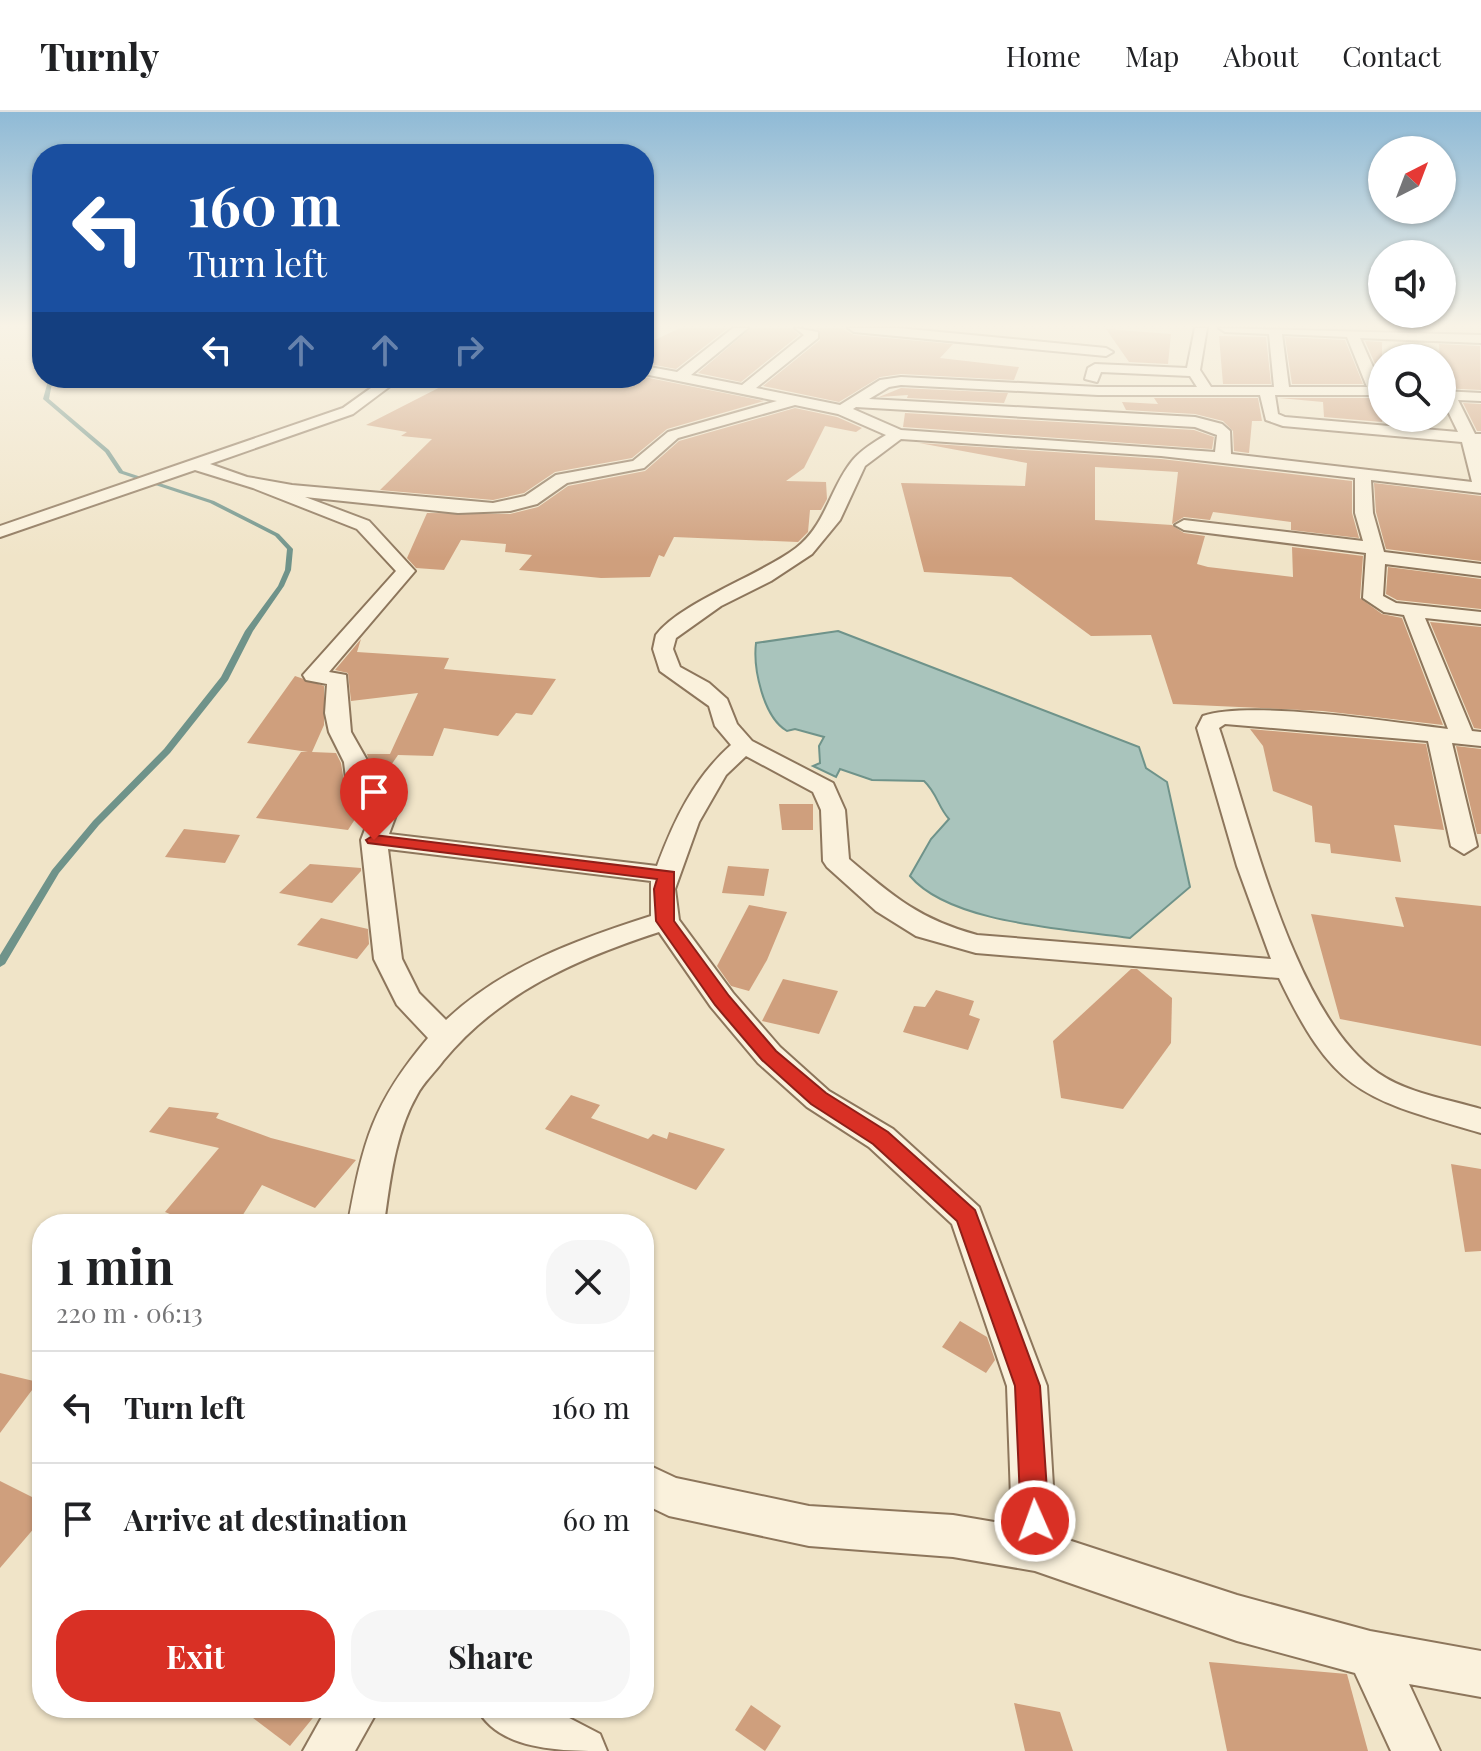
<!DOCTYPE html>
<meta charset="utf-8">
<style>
:root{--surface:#fff;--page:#f6f6f6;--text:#202124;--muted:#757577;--line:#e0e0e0;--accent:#d93025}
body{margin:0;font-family:"Playfair Display",serif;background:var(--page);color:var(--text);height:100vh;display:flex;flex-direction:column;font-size:30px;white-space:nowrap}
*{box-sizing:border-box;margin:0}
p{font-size:26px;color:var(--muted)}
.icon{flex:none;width:44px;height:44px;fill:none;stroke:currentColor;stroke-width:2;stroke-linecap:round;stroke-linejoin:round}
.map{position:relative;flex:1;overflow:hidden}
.panel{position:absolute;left:32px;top:1102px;width:622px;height:504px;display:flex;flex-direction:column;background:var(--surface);border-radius:32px;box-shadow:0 2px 6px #0004}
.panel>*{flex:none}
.banner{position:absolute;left:32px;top:32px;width:622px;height:244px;border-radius:32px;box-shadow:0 2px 6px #0004;background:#1a4fa0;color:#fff;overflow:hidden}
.needle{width:52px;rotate:42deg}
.buttons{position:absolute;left:1368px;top:24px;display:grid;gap:16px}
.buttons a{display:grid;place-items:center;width:88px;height:88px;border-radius:50%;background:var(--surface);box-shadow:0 2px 6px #0004;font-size:40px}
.pin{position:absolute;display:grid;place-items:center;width:68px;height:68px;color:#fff;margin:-82px -34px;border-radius:50% 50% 50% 0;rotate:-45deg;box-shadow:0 0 8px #0007}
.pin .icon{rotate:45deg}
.me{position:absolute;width:88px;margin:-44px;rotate:358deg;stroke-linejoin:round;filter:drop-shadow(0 0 6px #0008)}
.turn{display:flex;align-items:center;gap:28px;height:168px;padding:0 24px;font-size:36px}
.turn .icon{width:104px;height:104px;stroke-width:2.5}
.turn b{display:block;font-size:56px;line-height:68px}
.lanes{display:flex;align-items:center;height:76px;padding:0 24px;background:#0003;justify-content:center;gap:40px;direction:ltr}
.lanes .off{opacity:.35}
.round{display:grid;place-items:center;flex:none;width:84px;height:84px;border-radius:32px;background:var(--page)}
.head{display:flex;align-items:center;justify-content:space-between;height:136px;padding:0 24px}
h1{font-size:48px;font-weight:700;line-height:60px}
.primary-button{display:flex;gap:16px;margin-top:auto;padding:16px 24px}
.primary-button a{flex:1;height:92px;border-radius:32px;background:var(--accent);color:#fff;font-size:32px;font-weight:700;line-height:92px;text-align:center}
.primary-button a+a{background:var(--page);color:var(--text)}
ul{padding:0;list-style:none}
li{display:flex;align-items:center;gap:24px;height:112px;padding:0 24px;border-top:2px solid var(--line)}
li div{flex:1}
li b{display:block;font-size:30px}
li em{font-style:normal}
header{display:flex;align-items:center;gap:48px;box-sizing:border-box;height:112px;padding:0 40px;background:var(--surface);border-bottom:2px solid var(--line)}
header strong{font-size:38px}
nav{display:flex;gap:44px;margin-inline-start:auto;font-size:28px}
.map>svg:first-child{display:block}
</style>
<header>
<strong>Turnly</strong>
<nav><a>Home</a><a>Map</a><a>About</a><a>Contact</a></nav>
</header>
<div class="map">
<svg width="1481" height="1639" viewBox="0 0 1481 1639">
<rect width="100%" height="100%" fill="#f0e4c8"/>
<path fill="#a9c4bc" stroke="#6f938a" stroke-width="2" d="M838 519 1139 635 1146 656 1167 670 1190 775 1130 826C1069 817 950 812 910 764L931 727 949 707C938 695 937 681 924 669L872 668 840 657 836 665 813 654 820 651 819 634 824 625 795 617 787 619C763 605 753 556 756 531Z"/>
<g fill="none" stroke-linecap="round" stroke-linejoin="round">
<path fill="#6f938a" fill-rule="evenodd" d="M58 266H67L52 271 49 287 109 338 123 359 214 389 279 422 293 437 291 458 284 474 253 519 228 568 170 641 99 713 59 761 5 852 0 855V843L52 758 93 709 164 637 221 565 245 519 278 474 285 458 287 437 275 424 210 391 119 361 105 340 43 287 48 269Z"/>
</g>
<g fill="#cf9f7d">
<path d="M680 216H728L676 257 644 251V233Z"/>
<path d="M751 216H792L799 223 741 270 698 261Z"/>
<path d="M814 216H841L854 223 953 232 940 246 1019 255 1014 268 901 262 880 265 839 290 763 274 820 228V218Z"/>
<path d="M1106 217 1171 222 1168 252 1129 250Z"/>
<path d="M1219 224 1266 225 1271 272H1223Z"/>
<path d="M1285 225 1345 228 1363 272H1292Z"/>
<path d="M1365 229 1382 230V268Z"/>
<path d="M1439 232 1480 234 1481 278 1442 276Z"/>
<path d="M644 265 764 289 667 317 632 346 555 360 524 381 493 388 380 378 432 327 401 324 407 320 366 313 458 266Z"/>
<path d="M901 276 1008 281 1004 291 907 286 908 283 879 285Z"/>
<path d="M1154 286H1258L1262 309H1252L1249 341 1234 339 1233 319 1223 309 1195 302 1126 298 1122 290 1158 292Z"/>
<path d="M1279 286H1382V310L1324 305 1323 290Z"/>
<path d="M1463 291 1481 292V319H1477Z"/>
<path d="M795 296 837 305 862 316 856 320 825 314 804 356 786 369 826 370 827 387 821 398H810L808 420 798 430 674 425 664 445 659 443 650 465 601 466 519 458 532 443 505 440 506 432 461 428 444 458 416 456 407 446 427 401 510 402 538 395 568 374 645 359 679 329Z"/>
<path d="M905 301 1194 318 1214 325 1212 337 903 315Z"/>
<path d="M919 331 1161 347 1352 369V401L1359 426 1291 418V410L1213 400 1210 408 1184 405 1172 412 1178 360 1095 355V408L1172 413 1184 421 1205 424 1197 452 1208 455 1293 465 1292 435 1363 444 1360 486 1382 502 1402 506 1443 613 1323 599 1173 592 1151 523 1091 524 1011 465 924 460 901 371 1025 374 1027 351Z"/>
<path d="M1374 371 1481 384V449L1386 437 1376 400Z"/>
<path d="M1388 455 1481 467V497L1397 488 1386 482Z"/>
<path d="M1430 510 1481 515V617L1474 616Z"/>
<path d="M361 527 357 540 449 546 444 557 556 567 532 603 516 601 498 624 444 616 433 644 398 643 376 675 367 642H390L418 581 351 589 348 561 335 558Z"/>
<path d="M295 564 324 574V613L312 640 336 641 341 651 345 676 361 698 348 718 256 706 301 640H308L247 631Z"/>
<path d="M1250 617 1426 632 1444 718 1394 713 1401 750 1331 741 1330 732 1315 730 1312 694 1273 679 1263 634Z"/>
<path d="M1456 634 1481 637V722H1477Z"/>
<path d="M779 692H813V718H782Z"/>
<path d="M184 717 240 723 225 751 165 745Z"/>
<path d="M310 752 361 756V759L332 791 279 781Z"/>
<path d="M728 754 769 757 764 784 722 781Z"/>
<path d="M1395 785 1481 794V934L1340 907 1311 802 1404 815Z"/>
<path d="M749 793 787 800 767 848 749 879 731 874 717 854Z"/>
<path d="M321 806 368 817 369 832 357 847 297 833Z"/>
<path d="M1131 857H1137L1172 886 1171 931 1123 997 1061 986 1053 929Z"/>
<path d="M783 867 838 879 819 922 762 909Z"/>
<path d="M936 878 974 889 969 903 980 907 968 938 903 920 914 894 925 895Z"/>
<path d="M571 983 600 993 591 1006 648 1027 653 1022 667 1027 669 1020 725 1037 696 1078 545 1017Z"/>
<path d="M169 995 219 1001 216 1006 271 1026 356 1048 315 1096 262 1073 237 1112H194L165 1100 219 1036 149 1020Z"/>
<path d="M1451 1052 1481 1057V1139L1465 1140Z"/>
<path d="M960 1209 987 1225 995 1248 986 1261 942 1235Z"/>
<path d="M0 1261 38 1270 0 1321Z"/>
<path d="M0 1369 42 1390V1407L0 1456Z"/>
<path d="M1209 1550 1347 1562 1368 1639H1227Z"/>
<path d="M1014 1591 1060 1600 1073 1639H1025Z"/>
<path d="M751 1593 781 1614 765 1639 735 1618Z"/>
<path d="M240 1596H321L290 1634Z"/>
</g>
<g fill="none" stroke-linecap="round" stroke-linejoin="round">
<defs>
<g id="street">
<path d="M733 216H748L691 263 742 273 804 223 795 216 818 220V226L756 276 840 293 880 268 901 265 1098 275H1197L1190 264 1101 260 1097 270 1085 267 1088 256 1095 252 1187 256 1195 216H1207L1200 258 1211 275H1274L1269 222 1225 220 1219 216 1481 223V231L1360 226 1382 275V283H1275L1278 302 1285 305 1458 320 1442 287V279L1481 281V289L1458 288 1475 322H1481V381L1371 368 1373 401 1384 440 1481 452V464L1385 452 1383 484 1396 491 1481 500V512L1425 506 1472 619 1481 620V634L1452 631 1477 734 1464 742 1451 734 1428 629 1225 612 1219 616C1251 711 1294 903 1378 961 1407 981 1447 987 1481 997V1021C1363 986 1335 983 1279 866L976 841 916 824 876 799 827 755 823 749 821 698 813 680 746 644 726 663 699 710 675 777 679 808 733 881 780 935 829 979 893 1017 979 1095 1047 1274 1056 1424 1237 1483 1370 1519 1481 1539V1585L1409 1572 1440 1639H1391L1355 1561 1237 1529 1035 1459 953 1445 809 1434 669 1404 644 1392V1351L676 1366 809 1394 953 1403 1012 1413 1007 1274 952 1112 869 1035 807 995 758 951 711 895 659 820C576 847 499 881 443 949 435 960 423 971 417 983 395 1021 390 1070 384 1112H348C363 1029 373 991 428 926L397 893 374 847 361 728 370 704 347 674 344 650 329 620 325 601 327 572 306 568 303 563 396 459 357 417 253 376 195 358 0 425V414L343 296 385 266H401L353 302 210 352 247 365 292 373 493 391 525 384 556 363 633 349 668 320 777 289 644 262V254L677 260ZM1282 222 1347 225 1367 275H1289ZM901 273 1098 283H1260L1266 308 1283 314 1462 330 1472 370 1231 342 1230 319 1222 312 1195 305 869 287 889 275ZM795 293 838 302 886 323C874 330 861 338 852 349 830 376 826 413 796 436 759 464 681 490 656 523L653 537 660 559 709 594 715 614 731 633C694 666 674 708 657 754L389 722 396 703 371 673 368 650 351 620 346 563 329 560 415 459 369 409 305 385 458 401 510 399 537 392 567 371 644 356 678 326ZM856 295 1195 315 1217 323 1215 340 901 318 853 297ZM901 327 1161 344 1355 366V401L1363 429 1184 408 1175 413 1184 418 1366 441 1363 486 1384 500 1404 503 1448 617C1392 610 1251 588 1203 604L1197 616 1237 754 1271 847 977 823C919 807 894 785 849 747L845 698 833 671 752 629 737 612 727 587 709 571 680 555 673 537 676 526 721 494 771 469 812 442 840 408 865 354ZM388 737 651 769V804C576 828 504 854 446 908L419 881 402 847Z"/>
<path d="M848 216H898L1106 236 1113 240 1106 244 854 220Z"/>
<path d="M327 1596H379L355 1639H303Z"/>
<path d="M477 1596H550L600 1622 607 1639C563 1639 498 1639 477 1596Z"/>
</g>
</defs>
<use href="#street" stroke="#8d765c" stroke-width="4"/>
<use href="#street" fill="#faf1dc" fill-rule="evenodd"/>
</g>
<linearGradient id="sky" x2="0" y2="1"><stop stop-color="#8fbad6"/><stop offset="0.48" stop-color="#f8f3e6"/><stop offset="1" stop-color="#f8f3e6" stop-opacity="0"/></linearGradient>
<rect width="1481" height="446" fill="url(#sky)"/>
<path fill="#d93025" stroke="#8d1f18" stroke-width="2" d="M374 723 674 760V809L729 884 776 939 826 981 888 1020 975 1098 1040 1274 1049 1409 1044 1418 1035 1422 1025 1418 1021 1409 1015 1274 957 1109 873 1032 811 992 762 948 715 893 656 809 654 777 657 767 368 731 366 728Z"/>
</svg>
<div class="buttons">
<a><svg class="needle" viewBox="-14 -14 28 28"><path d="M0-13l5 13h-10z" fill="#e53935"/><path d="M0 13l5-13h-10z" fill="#757577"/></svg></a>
<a><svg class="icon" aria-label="sound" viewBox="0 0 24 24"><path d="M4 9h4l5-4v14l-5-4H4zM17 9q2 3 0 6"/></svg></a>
<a><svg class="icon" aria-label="search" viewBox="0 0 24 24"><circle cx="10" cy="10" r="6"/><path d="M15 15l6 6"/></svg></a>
</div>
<div class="pin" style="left:374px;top:728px;background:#d93025"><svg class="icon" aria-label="arrive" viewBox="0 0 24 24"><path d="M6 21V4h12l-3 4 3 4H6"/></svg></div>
<svg class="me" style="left:1035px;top:1409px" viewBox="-20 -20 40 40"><circle r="17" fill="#d93025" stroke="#fff" stroke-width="3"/><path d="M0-11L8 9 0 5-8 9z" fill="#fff"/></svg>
<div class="banner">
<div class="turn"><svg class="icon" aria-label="left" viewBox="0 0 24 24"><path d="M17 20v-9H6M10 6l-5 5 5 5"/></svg><div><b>160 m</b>Turn left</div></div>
<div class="lanes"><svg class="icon" aria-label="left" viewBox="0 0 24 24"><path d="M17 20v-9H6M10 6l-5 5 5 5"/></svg><svg class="icon off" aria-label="ahead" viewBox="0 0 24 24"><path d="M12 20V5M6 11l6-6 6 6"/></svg><svg class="icon off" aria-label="ahead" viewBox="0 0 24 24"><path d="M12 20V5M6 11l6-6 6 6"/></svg><svg class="icon off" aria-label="right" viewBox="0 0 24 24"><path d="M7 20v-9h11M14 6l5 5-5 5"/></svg></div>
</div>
<section class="panel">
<div class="head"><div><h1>1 min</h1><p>220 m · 06:13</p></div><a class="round"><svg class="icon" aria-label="close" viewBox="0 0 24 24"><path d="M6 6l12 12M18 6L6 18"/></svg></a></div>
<ul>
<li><svg class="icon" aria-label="left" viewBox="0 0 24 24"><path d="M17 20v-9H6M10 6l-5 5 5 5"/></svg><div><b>Turn left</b></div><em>160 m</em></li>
<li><svg class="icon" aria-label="arrive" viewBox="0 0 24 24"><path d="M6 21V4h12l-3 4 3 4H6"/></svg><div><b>Arrive at destination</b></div><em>60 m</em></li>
</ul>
<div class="primary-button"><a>Exit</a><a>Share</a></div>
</section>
</div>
